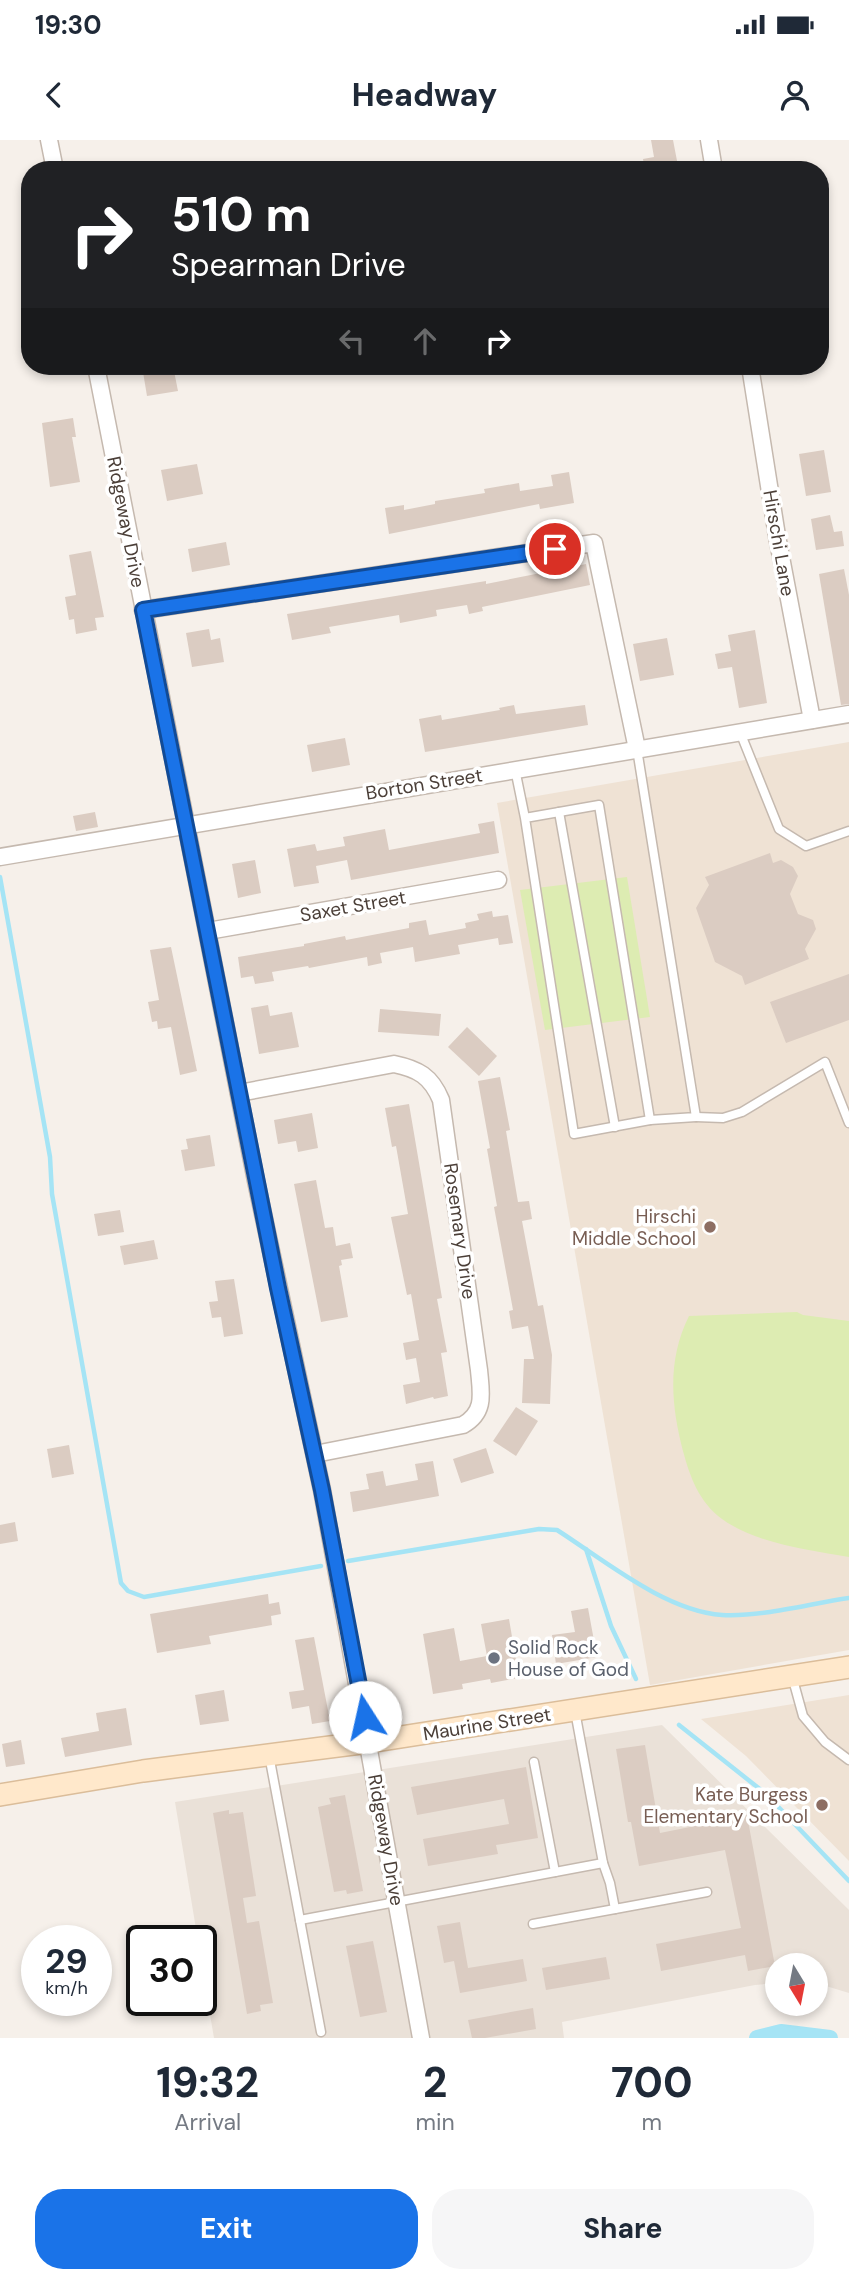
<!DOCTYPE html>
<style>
:root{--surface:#fff;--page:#f6f6f7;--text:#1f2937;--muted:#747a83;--accent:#1a73e8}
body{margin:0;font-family:"DM Sans",sans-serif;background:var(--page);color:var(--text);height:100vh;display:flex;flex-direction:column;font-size:26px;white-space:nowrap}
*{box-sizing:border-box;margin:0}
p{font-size:23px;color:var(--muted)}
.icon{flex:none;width:38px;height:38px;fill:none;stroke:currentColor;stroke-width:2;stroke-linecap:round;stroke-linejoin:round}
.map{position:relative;height:1898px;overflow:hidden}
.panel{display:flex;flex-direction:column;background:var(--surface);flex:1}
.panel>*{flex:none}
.guide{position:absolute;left:21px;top:21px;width:808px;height:214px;border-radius:28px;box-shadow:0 4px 10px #0003;background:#202124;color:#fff;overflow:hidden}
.needle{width:46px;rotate:170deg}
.controls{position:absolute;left:765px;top:1813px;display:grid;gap:14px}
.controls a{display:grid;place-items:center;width:63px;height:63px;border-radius:50%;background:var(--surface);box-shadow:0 4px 10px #0003;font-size:35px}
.speed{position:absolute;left:21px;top:1785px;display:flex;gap:14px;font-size:35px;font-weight:700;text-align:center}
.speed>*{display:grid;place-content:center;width:91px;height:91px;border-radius:50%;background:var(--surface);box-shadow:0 4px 10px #0003;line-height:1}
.speed small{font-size:18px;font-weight:400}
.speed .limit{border:4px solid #111;border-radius:10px;background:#fff;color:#111}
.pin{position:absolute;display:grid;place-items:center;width:60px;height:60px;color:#fff;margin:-30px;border:4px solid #fff;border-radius:50%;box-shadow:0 2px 7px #0007}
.me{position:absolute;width:77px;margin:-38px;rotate:350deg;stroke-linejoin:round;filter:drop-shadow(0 0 5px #0008)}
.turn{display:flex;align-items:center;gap:24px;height:147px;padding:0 35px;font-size:32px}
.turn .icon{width:91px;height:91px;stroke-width:2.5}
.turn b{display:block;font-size:49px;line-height:60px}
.lanes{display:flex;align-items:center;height:66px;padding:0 35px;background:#0003;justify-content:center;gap:35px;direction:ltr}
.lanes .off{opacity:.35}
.eta{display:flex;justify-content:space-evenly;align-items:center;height:119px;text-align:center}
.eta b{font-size:42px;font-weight:800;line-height:49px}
.button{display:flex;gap:14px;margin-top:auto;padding:14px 35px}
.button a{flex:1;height:80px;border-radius:28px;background:var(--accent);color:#fff;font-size:28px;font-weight:800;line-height:80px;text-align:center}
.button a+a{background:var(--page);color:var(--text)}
.status{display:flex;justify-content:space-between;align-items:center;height:49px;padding:0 35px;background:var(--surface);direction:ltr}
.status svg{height:19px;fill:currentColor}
header{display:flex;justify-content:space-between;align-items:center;height:91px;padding:0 35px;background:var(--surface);font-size:32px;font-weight:800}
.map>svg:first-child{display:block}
</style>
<div class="status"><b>19:30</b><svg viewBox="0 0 49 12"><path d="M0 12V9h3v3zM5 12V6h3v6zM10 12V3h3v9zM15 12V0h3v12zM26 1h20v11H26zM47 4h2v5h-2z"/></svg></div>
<header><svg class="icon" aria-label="back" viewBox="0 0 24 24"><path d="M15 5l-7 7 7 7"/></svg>Headway<svg class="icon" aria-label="person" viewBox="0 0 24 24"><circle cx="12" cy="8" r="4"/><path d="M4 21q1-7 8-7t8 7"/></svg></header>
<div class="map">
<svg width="849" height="1898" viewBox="0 0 849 1898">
<rect width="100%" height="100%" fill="#f6f0ea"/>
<path fill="#eae1d8" d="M662 1585 849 1770V1853L816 1843V1825H777V1843L755 1845 562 1882 564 1898H214L201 1821V1801H198L175 1662Z"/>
<g fill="#efe2d4">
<path d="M849 602V1510L650 1545 497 663Z"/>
<path d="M849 1555V1721L746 1616 701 1579Z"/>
</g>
<g fill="#ddecb2">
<path d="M627 737 650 877 545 890 520 750Z"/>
<path d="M797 1172 803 1175 849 1181V1417C808 1410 757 1404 722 1379 699 1362 690 1337 683 1311 671 1265 667 1220 689 1176Z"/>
</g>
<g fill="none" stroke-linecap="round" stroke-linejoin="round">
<g stroke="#a5e4f5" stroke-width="4.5">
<path d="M0 737 50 1017 52 1054 121 1443 128 1451 144 1457 321 1426"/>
<path d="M586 1409 611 1486 636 1539"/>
<path d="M348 1421 539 1389 557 1390C604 1420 665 1471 722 1475 763 1477 808 1464 849 1458"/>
<path d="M679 1585 766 1654 849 1741"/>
</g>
<path stroke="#a5e4f5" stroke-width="16" d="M757 1898 781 1892 830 1898"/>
</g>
<g fill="#dbccc2">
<path d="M651 0H673L678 26 645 30 643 19 654 17Z"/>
<path d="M142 226H173L178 251 147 256Z"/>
<path d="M73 278 76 297H72L80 342 50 347 42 283Z"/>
<path d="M824 310 831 352 806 356 799 314Z"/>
<path d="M197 324 203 354 167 361 161 330Z"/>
<path d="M569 332 574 363 540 369 539 364 389 394 385 368 404 365V370L435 364V361L485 353 484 349 519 343 520 351 553 346 551 335Z"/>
<path d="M830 375 834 392 842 391 844 406 816 410 811 379Z"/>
<path d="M226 402 230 425 192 432 188 409Z"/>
<path d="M91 411 104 477 95 478 97 490 76 494 74 479 69 480 65 457 76 455 69 415Z"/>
<path d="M586 424 590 445 482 467 483 471 469 474 467 465 436 470 437 476 400 483 399 475 329 487 331 493 292 500 287 474 486 441V444Z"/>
<path d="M844 429 849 455V564L841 565 819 434Z"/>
<path d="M209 489 211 500 220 498 224 522 192 527 186 493Z"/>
<path d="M755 490 767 563 739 568 732 527 718 529 715 514 731 511 728 495Z"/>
<path d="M667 498 674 535 640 541 633 504Z"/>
<path d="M514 565 516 574 585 565 588 585 425 612 419 579 441 575 442 580 500 570 499 568Z"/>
<path d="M345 598 350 625 312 632 307 605Z"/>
<path d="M95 672 98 687 76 691 73 676Z"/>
<path d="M494 681 499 713 351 740 347 720 316 726 319 743 294 747 287 709 315 704 317 711 345 706 343 697 385 689 389 710 480 693 478 684Z"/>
<path d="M770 713 773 723 781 720 793 727 798 736 790 754 798 774 813 780 816 789 805 809 809 819 745 845 742 836 715 822 696 768 709 745 705 737Z"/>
<path d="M255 720 261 753 238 758 232 724Z"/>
<path d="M492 771 493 777 508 775 513 803 499 805 498 798 458 805 460 814 415 822 413 807 380 813 382 823 368 826 367 817 309 828 308 826 272 832 274 841 255 844 253 836 241 838 238 817 304 806V804L345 796 346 800 409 788V783L426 780 429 795 466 788 465 783 479 780 477 774Z"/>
<path d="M171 807 197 931 180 935 171 887 158 889 157 881 152 882 148 862 159 860 150 810Z"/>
<path d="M849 834V880L786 903 770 862Z"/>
<path d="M268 865 270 876 292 872 299 907 259 914 251 868Z"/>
<path d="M380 869 441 874 439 896 378 892Z"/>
<path d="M467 887 497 916 479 936 448 907Z"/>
<path d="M500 937 510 990 506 991 518 1062 529 1061 532 1079 522 1081 538 1166 543 1165 552 1215 550 1264 522 1263 524 1219H534L528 1186 512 1189 509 1171 513 1170 494 1067 497 1066 487 1009 490 1008 478 941Z"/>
<path d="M409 964 442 1158 437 1159 447 1212 441 1213 448 1256 434 1259 433 1257 406 1264 403 1245 420 1242 416 1218 406 1220 403 1203 419 1200 411 1154 407 1155 391 1077 408 1074 396 1006 392 1007 385 968Z"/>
<path d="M312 973 318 1008 298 1012 296 1001 278 1004 274 980Z"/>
<path d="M210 995 215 1026 185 1031 181 1010 188 1009 186 999Z"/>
<path d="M316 1040 325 1088 333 1087 336 1106 350 1103 353 1118 341 1120 342 1125 339 1126 348 1177 321 1182 294 1044Z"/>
<path d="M120 1070 124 1092 98 1096 94 1074Z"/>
<path d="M154 1100 158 1119 124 1125 120 1106Z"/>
<path d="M234 1139 243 1194 224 1197 221 1177 212 1178 209 1162 218 1161 215 1141Z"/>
<path d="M516 1267 538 1281 516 1316 493 1301Z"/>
<path d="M69 1305 74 1334 52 1338 47 1309Z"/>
<path d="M486 1308 494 1333 461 1343 453 1319Z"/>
<path d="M433 1321 439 1356 353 1372 350 1352 369 1349 366 1334 383 1331 386 1346 418 1340 415 1324Z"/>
<path d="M15 1382 18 1401 0 1404V1385Z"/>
<path d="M268 1454 269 1464 279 1462 281 1474 271 1476 272 1485 209 1496 211 1504 157 1513 150 1474Z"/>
<path d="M588 1468 597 1517 556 1524 552 1495 575 1492 571 1471Z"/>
<path d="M509 1479 519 1538 491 1543 490 1539 462 1544 463 1549 433 1554 423 1494 454 1488 460 1521 487 1516 481 1484Z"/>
<path d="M314 1497 330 1581 312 1584 309 1566 292 1569 289 1552 304 1550 295 1500Z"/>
<path d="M224 1550 229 1581 200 1585 195 1555Z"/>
<path d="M126 1568 132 1605 65 1617 61 1598 99 1591 96 1573Z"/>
<path d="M21 1600 25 1624 6 1627 2 1604Z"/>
<path d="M645 1605 660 1693 720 1681 719 1675 746 1670 775 1826 748 1831 745 1815 661 1831 656 1804 741 1788 725 1710 639 1726 631 1682H628L616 1609Z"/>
<path d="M526 1627 538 1698 496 1705 498 1714 428 1726 423 1699 509 1684 504 1659 417 1675 411 1647Z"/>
<path d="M345 1655 363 1751 347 1754 346 1750 334 1752 318 1667 331 1664 329 1658Z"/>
<path d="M229 1670V1674L243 1672 256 1756 243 1758 247 1783 259 1781 273 1863 260 1865 261 1871 247 1874 213 1673Z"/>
<path d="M460 1782 468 1828 523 1819 527 1841 460 1853 454 1821 444 1823 437 1786Z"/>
<path d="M373 1801 387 1872 360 1877 346 1806Z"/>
<path d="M606 1817 610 1839 546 1850 542 1828Z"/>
<path d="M533 1868 536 1889 485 1898H472L468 1880Z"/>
</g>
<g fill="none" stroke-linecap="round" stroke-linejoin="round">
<defs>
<g id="lane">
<path d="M740 592 779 689 806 706 849 691"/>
<path d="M637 609 696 977 650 980"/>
<path d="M515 629 525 678 599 665 650 980 574 994 525 678"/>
<path d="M559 672 615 987"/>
<path d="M696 977 723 978 742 972 825 922 849 983"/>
<path d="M792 1536 803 1576 825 1602 849 1620"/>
<path d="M575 1571 603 1723 610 1743 615 1769 707 1752"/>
<path d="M269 1615 321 1892"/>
<path d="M534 1622 555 1732"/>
<path d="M300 1780 603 1723"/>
<path d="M533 1784 615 1769"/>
</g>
<g id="street">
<path d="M49 0 55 30"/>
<path d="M709 0 714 30"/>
<path d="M96 226 256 1041 322 1350 421 1898"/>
<path d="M750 226 777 396 812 580"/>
<path d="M143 470 594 403 637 609"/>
<path d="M0 717 849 574"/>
<path d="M208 791 498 740"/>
<path d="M239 953 394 924C418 929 431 936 441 960L479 1230C481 1253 486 1272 463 1285L315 1314"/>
</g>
<path id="secondary" d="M0 1655 143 1631 369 1602 849 1527"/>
</defs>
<use href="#lane" stroke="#c5b9af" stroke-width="11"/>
<use href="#street" stroke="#c5b9af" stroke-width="19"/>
<use href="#secondary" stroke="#dbbd9a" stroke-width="24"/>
<use href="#lane" stroke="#fff" stroke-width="8"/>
<use href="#street" stroke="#fff" stroke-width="16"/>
<use href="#secondary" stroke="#ffe8cb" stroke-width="21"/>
</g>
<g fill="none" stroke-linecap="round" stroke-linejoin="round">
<defs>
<path id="route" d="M365 1577 322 1350 278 1148 143 470 555 409"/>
</defs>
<use href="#route" stroke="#114b97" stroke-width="18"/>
<use href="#route" stroke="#1a73e8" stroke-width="12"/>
</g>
<g fill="#8d6e63" stroke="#fff" stroke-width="2.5">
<circle cx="710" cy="1087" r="7"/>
<circle cx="822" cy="1665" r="7"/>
</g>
<circle fill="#6b7280" stroke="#fff" stroke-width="2.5" cx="494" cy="1518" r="7"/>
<g text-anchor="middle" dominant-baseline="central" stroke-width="7" stroke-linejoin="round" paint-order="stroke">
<g font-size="19" fill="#4b3f38" stroke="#fff">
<text transform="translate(126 382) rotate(79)">Ridgeway Drive</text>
<text transform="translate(779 403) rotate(80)">Hirschi Lane</text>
<text transform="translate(424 644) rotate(-9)">Borton Street</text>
<text transform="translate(353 766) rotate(-10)">Saxet Street</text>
<text transform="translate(460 1091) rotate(82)">Rosemary Drive</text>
<text transform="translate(487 1584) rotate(-9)">Maurine Street</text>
<text transform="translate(386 1700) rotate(80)">Ridgeway Drive</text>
</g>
<g font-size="19" fill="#785e54" stroke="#fff" text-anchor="end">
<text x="696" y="1076">Hirschi<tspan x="696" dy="22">Middle School</tspan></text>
<text x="808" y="1654">Kate Burgess<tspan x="808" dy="22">Elementary School</tspan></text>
</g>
<g font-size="19" fill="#5b616d" stroke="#fff" text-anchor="start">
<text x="508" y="1507">Solid Rock<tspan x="508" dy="22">House of God</tspan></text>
</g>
</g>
</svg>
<div class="controls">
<a><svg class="needle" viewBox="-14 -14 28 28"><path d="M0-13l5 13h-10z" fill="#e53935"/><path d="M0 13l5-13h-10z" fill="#747a83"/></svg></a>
</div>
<div class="speed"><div>29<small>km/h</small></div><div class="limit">30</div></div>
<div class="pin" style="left:555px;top:409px;background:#d93025"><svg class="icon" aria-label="arrive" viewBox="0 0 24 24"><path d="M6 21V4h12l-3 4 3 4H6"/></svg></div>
<svg class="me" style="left:365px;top:1577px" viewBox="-20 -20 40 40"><circle r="19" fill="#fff"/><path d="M0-13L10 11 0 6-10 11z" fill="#1a73e8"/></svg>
<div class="guide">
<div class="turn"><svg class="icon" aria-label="right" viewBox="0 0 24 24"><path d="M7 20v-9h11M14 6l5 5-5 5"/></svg><div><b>510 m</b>Spearman Drive</div></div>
<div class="lanes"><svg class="icon off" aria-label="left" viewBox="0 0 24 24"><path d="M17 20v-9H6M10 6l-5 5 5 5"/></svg><svg class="icon off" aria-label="ahead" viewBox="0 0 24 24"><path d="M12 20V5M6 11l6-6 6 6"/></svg><svg class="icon" aria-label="right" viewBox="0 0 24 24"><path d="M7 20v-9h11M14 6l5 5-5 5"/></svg></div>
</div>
</div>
<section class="panel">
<div class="eta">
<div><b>19:32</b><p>Arrival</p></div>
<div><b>2</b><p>min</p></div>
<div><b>700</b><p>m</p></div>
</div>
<div class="button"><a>Exit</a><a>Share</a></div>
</section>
